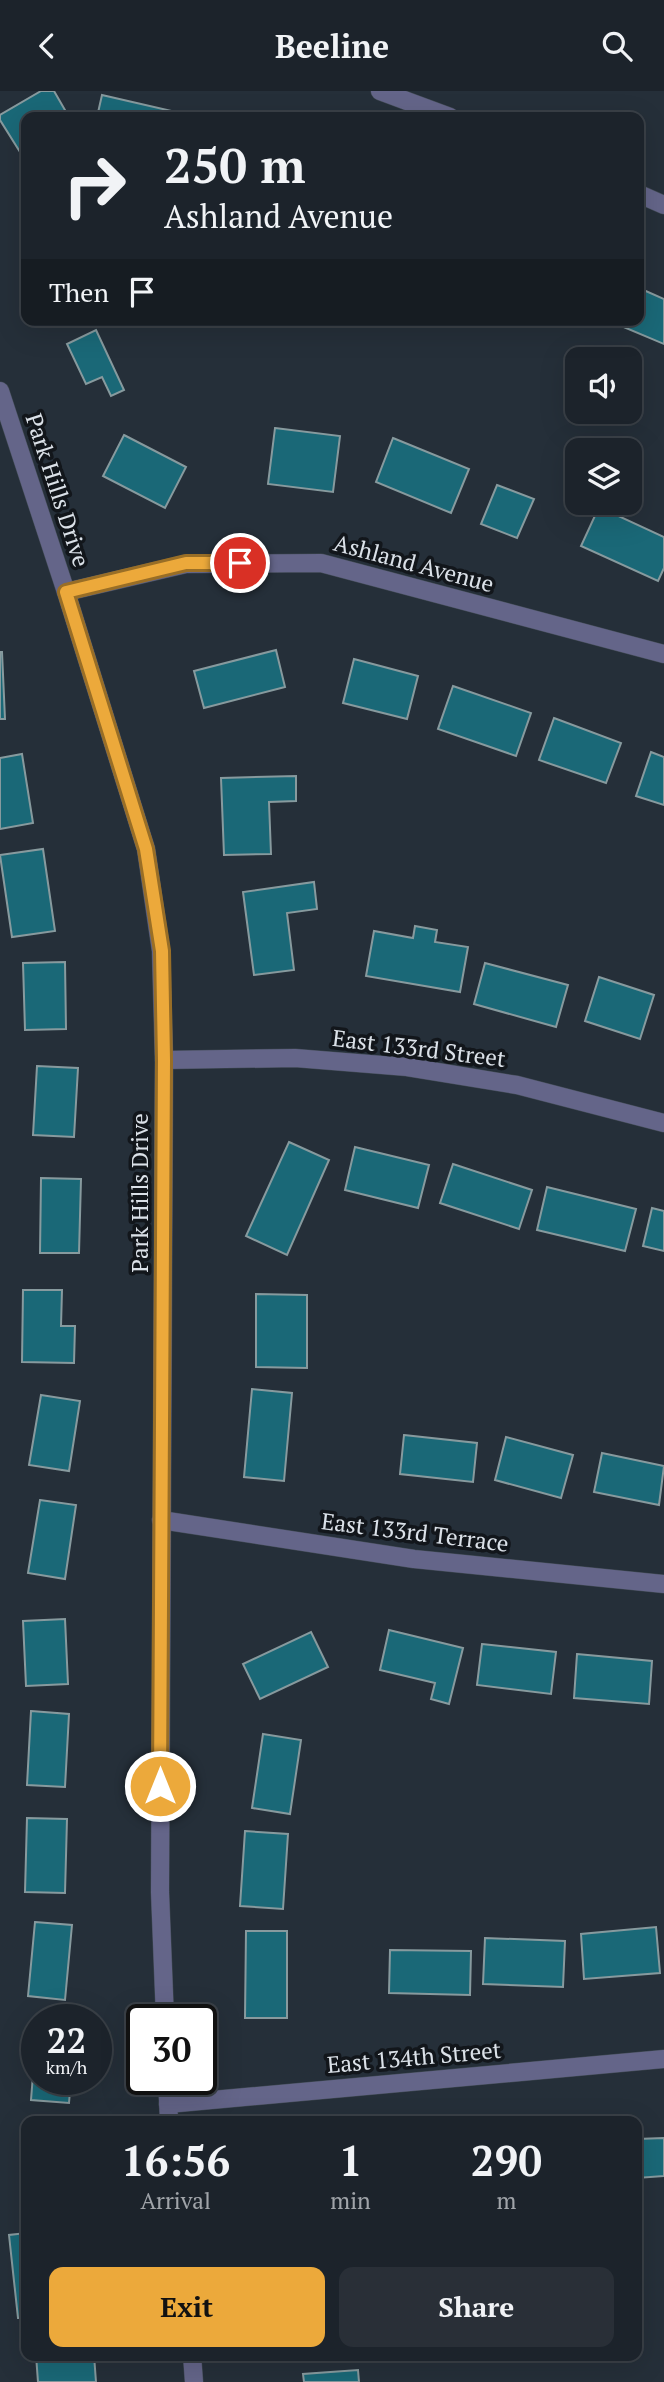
<!DOCTYPE html>
<style>
:root{--surface:#1c232b;--page:#292f37;--text:#f1f3f6;--muted:#a0a4a9;--line:#3a4047;--accent:#eca93b}
body{margin:0;font-family:"PT Serif",serif;background:var(--page);color:var(--text);height:100vh;display:flex;flex-direction:column;font-size:26px;white-space:nowrap}
*{box-sizing:border-box;margin:0}
p{font-size:23px;color:var(--muted)}
.icon{flex:none;width:38px;height:38px;fill:none;stroke:currentColor;stroke-width:2;stroke-linecap:round;stroke-linejoin:round}
.map{position:relative;flex:1;overflow:hidden}
.panel{position:absolute;left:21px;top:2025px;width:621px;height:245px;display:flex;flex-direction:column;background:var(--surface);border-radius:14px;box-shadow:0 7px 28px #0002,0 0 0 2px var(--line)}
.panel>*{flex:none}
.top-card{position:absolute;left:21px;top:21px;width:623px;height:214px;border-radius:14px;box-shadow:0 7px 28px #0002,0 0 0 2px var(--line);background:#1c232b;color:var(--text);overflow:hidden}
.tools{position:absolute;left:565px;top:256px;display:grid;gap:14px}
.tools a{display:grid;place-items:center;width:77px;height:77px;border-radius:14px;background:var(--surface);box-shadow:0 7px 28px #0002,0 0 0 2px var(--line);font-size:35px}
.speed{position:absolute;left:21px;top:1913px;display:flex;gap:14px;font-size:35px;font-weight:700;text-align:center}
.speed>*{display:grid;place-content:center;width:91px;height:91px;border-radius:50%;background:var(--surface);box-shadow:0 7px 28px #0002,0 0 0 2px var(--line);line-height:1}
.speed small{font-size:18px;font-weight:400}
.speed .limit{border:4px solid #111;border-radius:10px;background:#fff;color:#111}
.pin{position:absolute;display:grid;place-items:center;width:60px;height:60px;color:#fff;margin:-30px;border:4px solid #fff;border-radius:50%;box-shadow:0 2px 7px #0007}
.me{position:absolute;width:77px;margin:-38px;rotate:0deg;stroke-linejoin:round;filter:drop-shadow(0 0 5px #0008)}
.turn{display:flex;align-items:center;gap:24px;height:147px;padding:0 28px;font-size:32px}
.turn .icon{width:91px;height:91px;stroke-width:2.5}
.turn b{display:block;font-size:49px;line-height:60px}
.then{display:flex;align-items:center;height:66px;padding:0 28px;background:#0003;gap:14px;font-size:26px}
.eta{display:flex;justify-content:space-evenly;align-items:center;height:119px;text-align:center}
.eta b{font-size:42px;font-weight:700;line-height:49px}
.primary-button{display:flex;gap:14px;margin-top:auto;padding:14px 28px}
.primary-button a{flex:1;height:80px;border-radius:14px;background:var(--accent);color:#111;font-size:28px;font-weight:700;line-height:80px;text-align:center}
.primary-button a+a{background:var(--page);color:var(--text)}
header{display:flex;justify-content:space-between;align-items:center;height:91px;padding:0 28px;background:var(--surface);font-size:32px;font-weight:700}
.map>svg:first-child{display:block}
</style>
<header><svg class="icon" aria-label="back" viewBox="0 0 24 24"><path d="M15 5l-7 7 7 7"/></svg>Beeline<svg class="icon" aria-label="search" viewBox="0 0 24 24"><circle cx="10" cy="10" r="6"/><path d="M15 15l6 6"/></svg></header>
<div class="map">
<svg width="664" height="2291" viewBox="0 0 664 2291">
<rect width="100%" height="100%" fill="#252f39"/>
<g fill="#1a6877" stroke="#879a9e" stroke-width="2">
<path d="M41 0H54L69 26H26V58L20 61 0 29V24Z"/>
<path d="M102 4 189 24V26H97Z"/>
<path d="M639 197 664 208V253L607 229H639Z"/>
<path d="M96 239 124 299 111 305 102 286 86 293 67 253Z"/>
<path d="M275 337 340 345 333 401 268 393Z"/>
<path d="M124 344 186 376 165 417 103 385Z"/>
<path d="M393 347 469 378 451 422 376 391Z"/>
<path d="M497 394 534 408 517 447 481 433Z"/>
<path d="M599 416 664 446V477L658 490 581 455Z"/>
<path d="M276 559 285 596 204 617 194 580Z"/>
<path d="M0 561H2L5 628H0Z"/>
<path d="M354 568 418 585 407 628 343 612Z"/>
<path d="M453 595 531 622 516 665 438 638Z"/>
<path d="M554 627 621 652 606 692 539 669Z"/>
<path d="M651 661 664 666V714L636 705Z"/>
<path d="M22 663 33 732 0 738V667Z"/>
<path d="M296 685V710L269 711 271 763 224 764 221 687Z"/>
<path d="M43 758 55 840 12 846 0 764Z"/>
<path d="M314 791 317 818 287 822 294 879 254 884 243 801Z"/>
<path d="M415 835 437 839 435 851 468 856 460 901 366 885 374 840 413 847Z"/>
<path d="M65 871 66 938 25 939 23 872Z"/>
<path d="M485 872 568 894 556 936 474 913Z"/>
<path d="M599 886 654 904 640 948 585 930Z"/>
<path d="M37 975 78 977 74 1046 33 1044Z"/>
<path d="M289 1051 329 1069 287 1164 246 1145Z"/>
<path d="M355 1056 429 1074 418 1117 345 1099Z"/>
<path d="M453 1073 532 1099 519 1138 440 1112Z"/>
<path d="M41 1087 81 1088 79 1162H40Z"/>
<path d="M547 1096 636 1118 625 1160 537 1139Z"/>
<path d="M652 1117 664 1120V1160L643 1155Z"/>
<path d="M23 1199H62L61 1235H75L74 1272 22 1271Z"/>
<path d="M256 1203 307 1204V1277L256 1276Z"/>
<path d="M252 1298 292 1302 284 1390 244 1386Z"/>
<path d="M41 1304 80 1310 69 1380 29 1374Z"/>
<path d="M404 1344 477 1352 473 1391 400 1383Z"/>
<path d="M506 1346 573 1364 561 1407 495 1389Z"/>
<path d="M602 1362 664 1375 659 1414 594 1401Z"/>
<path d="M40 1409 76 1414 65 1488 28 1482Z"/>
<path d="M65 1528 68 1593 26 1595 23 1530Z"/>
<path d="M389 1539 463 1557 449 1613 431 1608 435 1592 380 1579Z"/>
<path d="M311 1541 328 1576 260 1608 243 1573Z"/>
<path d="M482 1553 556 1561 551 1603 477 1594Z"/>
<path d="M577 1563 652 1570 649 1613 574 1607Z"/>
<path d="M31 1620 69 1623 65 1696 27 1694Z"/>
<path d="M263 1643 301 1649 290 1723 252 1717Z"/>
<path d="M27 1727 67 1728 65 1802 25 1801Z"/>
<path d="M245 1740 288 1743 283 1818 240 1815Z"/>
<path d="M35 1831 72 1834 65 1909 28 1905Z"/>
<path d="M656 1836 660 1882 584 1888 581 1843Z"/>
<path d="M246 1840H287V1927H245Z"/>
<path d="M485 1847 565 1850 563 1896 483 1893Z"/>
<path d="M390 1859 471 1860 470 1904 389 1902Z"/>
<path d="M37 1933V1988H71L69 2012 31 2009Z"/>
<path d="M664 2047V2085L637 2087V2048Z"/>
<path d="M26 2142V2227H18L9 2144Z"/>
<path d="M36 2264H94L96 2291H38Z"/>
<path d="M358 2279 359 2291H304L303 2283Z"/>
</g>
<g fill="none" stroke-linecap="round" stroke-linejoin="round">
<defs>
<g id="minor">
<path d="M380 0 450 26"/>
<path d="M639 103 664 114"/>
<path d="M0 300 66 501 146 758 161 860 164 969 160 1801 165 1928"/>
<path d="M66 501 186 473 321 472 664 563"/>
<path d="M164 969 295 967 407 976 517 994 664 1032"/>
<path d="M161 1429 414 1468 664 1493"/>
<path d="M167 1988 169 2030"/>
<path d="M168 2013 664 1968"/>
<path d="M192 2264 194 2291"/>
</g>
</defs>
<use href="#minor" stroke="#424b55" stroke-width="19"/>
<use href="#minor" stroke="#646589" stroke-width="18"/>
</g>
<g fill="none" stroke-linecap="round" stroke-linejoin="round">
<defs>
<path id="route" d="M160 1695 164 969 162 860 146 758 66 501 186 472H240"/>
</defs>
<use href="#route" stroke="#996e26" stroke-width="18"/>
<use href="#route" stroke="#eca93b" stroke-width="12"/>
</g>
<g text-anchor="middle" dominant-baseline="central" stroke-width="7" stroke-linejoin="round" paint-order="stroke">
<g font-size="23" fill="#dbe1e8" stroke="#12161b">
<text transform="translate(58 399) rotate(72)">Park Hills Drive</text>
<text transform="translate(414 472) rotate(15)">Ashland Avenue</text>
<text transform="translate(419 957) rotate(7)">East 133rd Street</text>
<text transform="translate(139 1102) rotate(-90)">Park Hills Drive</text>
<text transform="translate(415 1441) rotate(7)">East 133rd Terrace</text>
<text transform="translate(414 1966) rotate(-5)">East 134th Street</text>
</g>
</g>
</svg>
<div class="tools">
<a><svg class="icon" aria-label="sound" viewBox="0 0 24 24"><path d="M4 9h4l5-4v14l-5-4H4zM17 9q2 3 0 6"/></svg></a>
<a><svg class="icon" aria-label="layers" viewBox="0 0 24 24"><path d="M12 4l9 5-9 5-9-5zM3 14l9 5 9-5"/></svg></a>
</div>
<div class="speed"><div>22<small>km/h</small></div><div class="limit">30</div></div>
<div class="pin" style="left:240px;top:472px;background:#d93025"><svg class="icon" aria-label="arrive" viewBox="0 0 24 24"><path d="M6 21V4h12l-3 4 3 4H6"/></svg></div>
<svg class="me" style="left:160px;top:1695px" viewBox="-20 -20 40 40"><circle r="17" fill="#eca93b" stroke="#fff" stroke-width="3"/><path d="M0-11L8 9 0 5-8 9z" fill="#fff"/></svg>
<div class="top-card">
<div class="turn"><svg class="icon" aria-label="right" viewBox="0 0 24 24"><path d="M7 20v-9h11M14 6l5 5-5 5"/></svg><div><b>250 m</b>Ashland Avenue</div></div>
<div class="then">Then<svg class="icon" aria-label="arrive" viewBox="0 0 24 24"><path d="M6 21V4h12l-3 4 3 4H6"/></svg></div>
</div>
<section class="panel">
<div class="eta">
<div><b>16:56</b><p>Arrival</p></div>
<div><b>1</b><p>min</p></div>
<div><b>290</b><p>m</p></div>
</div>
<div class="primary-button"><a>Exit</a><a>Share</a></div>
</section>
</div>
